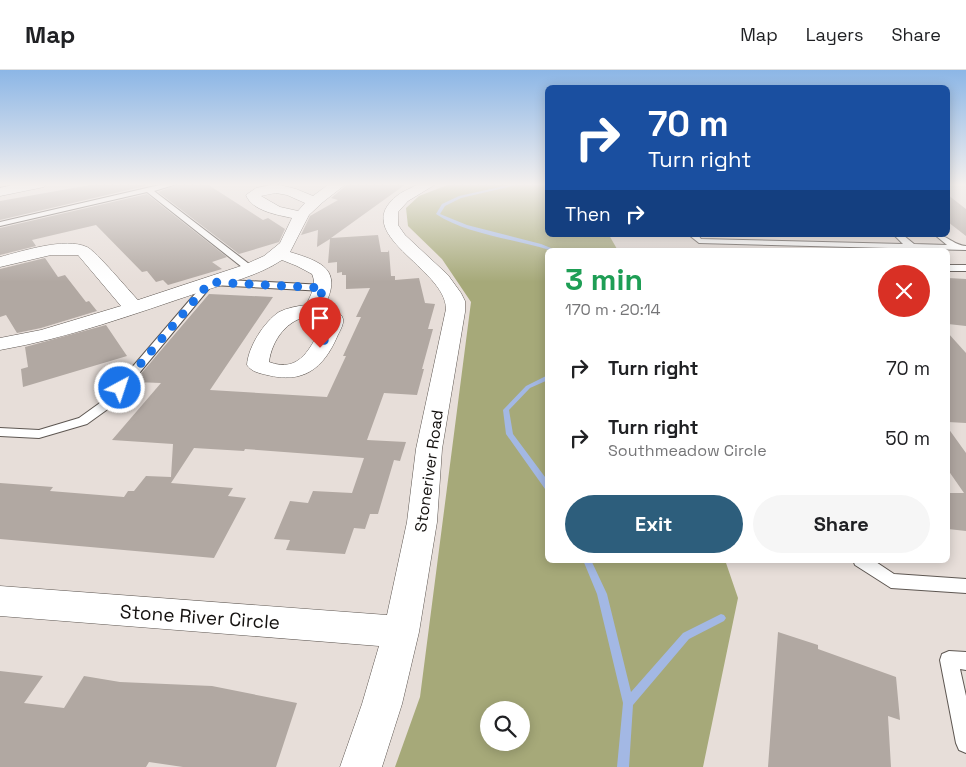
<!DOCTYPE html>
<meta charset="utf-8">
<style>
:root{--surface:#fff;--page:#f6f6f6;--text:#202124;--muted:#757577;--line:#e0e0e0;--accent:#2d5e7c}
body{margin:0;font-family:"Space Grotesk",sans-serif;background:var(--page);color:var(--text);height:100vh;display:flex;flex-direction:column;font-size:19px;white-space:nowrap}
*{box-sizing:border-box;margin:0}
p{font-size:16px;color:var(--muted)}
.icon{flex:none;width:28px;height:28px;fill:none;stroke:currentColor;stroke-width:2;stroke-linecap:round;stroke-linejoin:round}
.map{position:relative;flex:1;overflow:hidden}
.details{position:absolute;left:545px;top:178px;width:405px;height:315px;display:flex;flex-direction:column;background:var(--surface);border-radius:8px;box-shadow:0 2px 12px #0003}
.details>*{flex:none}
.hud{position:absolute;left:545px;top:15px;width:405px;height:152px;border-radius:8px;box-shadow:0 2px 12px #0003;background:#1a4fa0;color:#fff;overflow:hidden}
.controls{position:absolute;left:480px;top:631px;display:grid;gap:10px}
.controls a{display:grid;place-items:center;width:50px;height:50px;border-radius:50%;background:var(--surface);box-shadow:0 2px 12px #0003;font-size:25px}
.pin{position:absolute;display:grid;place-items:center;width:42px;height:42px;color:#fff;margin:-51px -21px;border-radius:50% 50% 50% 0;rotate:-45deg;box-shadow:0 0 5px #0007}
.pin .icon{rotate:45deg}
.me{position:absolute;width:55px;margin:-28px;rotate:40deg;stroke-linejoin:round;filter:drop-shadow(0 0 4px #0008)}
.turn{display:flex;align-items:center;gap:18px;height:105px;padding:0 20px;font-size:22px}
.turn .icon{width:65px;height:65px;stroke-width:2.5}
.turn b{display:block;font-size:35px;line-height:42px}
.then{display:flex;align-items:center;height:48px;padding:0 20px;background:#0003;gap:10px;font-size:19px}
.round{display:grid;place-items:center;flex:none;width:52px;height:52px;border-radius:26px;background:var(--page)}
.headline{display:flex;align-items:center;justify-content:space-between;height:85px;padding:0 20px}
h1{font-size:30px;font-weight:700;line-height:38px;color:#1e9e55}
.button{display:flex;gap:10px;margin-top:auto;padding:10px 20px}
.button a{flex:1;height:58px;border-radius:30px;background:var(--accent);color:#fff;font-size:20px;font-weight:700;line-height:58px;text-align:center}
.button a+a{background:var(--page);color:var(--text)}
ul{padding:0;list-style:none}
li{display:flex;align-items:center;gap:15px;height:70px;padding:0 20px}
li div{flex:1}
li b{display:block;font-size:19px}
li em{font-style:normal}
header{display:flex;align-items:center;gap:30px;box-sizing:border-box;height:70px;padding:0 25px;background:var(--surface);border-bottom:1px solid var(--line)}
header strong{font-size:24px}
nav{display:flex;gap:28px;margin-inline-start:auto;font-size:18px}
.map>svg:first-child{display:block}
</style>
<header>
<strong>Map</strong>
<nav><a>Map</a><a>Layers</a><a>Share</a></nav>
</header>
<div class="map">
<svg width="966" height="697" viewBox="0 0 966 697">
<rect width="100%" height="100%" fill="#e7ded9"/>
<path fill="#a6a979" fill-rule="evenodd" d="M450 114H547L548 165H609L617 179 548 180V490H725L738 528 703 697H395L420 627 471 232 442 189 408 156 406 138 419 126ZM489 640H521V672H489Z"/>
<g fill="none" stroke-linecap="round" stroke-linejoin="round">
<g fill="#a3b8e4" fill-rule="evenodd">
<path d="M513 114H521L461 128 445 136 440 144 467 155 541 174 556 180H549C514 169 466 164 436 144L442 134 459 126Z"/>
<path d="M548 305V310L530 318 509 340 513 364 548 411V420L545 419 506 364 503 340 526 316Z"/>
<path d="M583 490H591L607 524 631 622 683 563 721 544 724 545 726 548 724 551 689 569 633 635 629 697H617L623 633 597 524Z"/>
</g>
</g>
<g fill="#b1a8a2">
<path d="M96 114H154L0 150V131Z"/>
<path d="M179 114H207L263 150 268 148 285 159 279 172 239 184 158 122Z"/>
<path d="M348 114H406L331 168 378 165 381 182H388L389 180 391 206H395V210L419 208 425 233 435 234 428 259H433L422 299H424L417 325 384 323 367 370 406 372 400 391 394 390 378 444H370L365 459 354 458 345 484 286 480 290 470 274 469 290 431 308 433 313 421 352 423 364 388 245 379 244 381 194 378 171 413 233 418 228 426 246 428 214 488 0 469V413L53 417 50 421 124 427 128 421H134L146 406 171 407 173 374 112 370 161 313 134 312 209 224 273 227 210 320 327 327 346 286H343L361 247H356L370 218 346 219V205H342V202L337 203V192L328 193 330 169 317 177 318 160 301 165 310 146 338 130 331 128Z"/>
<path d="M147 124 227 187 212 192 222 199 168 215 163 210 156 212 147 201 142 202 96 155 32 170 36 176 0 185V158Z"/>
<path d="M948 125 966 139V166L948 152Z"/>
<path d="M45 188 58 207 65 205 86 232 89 231 97 241 41 258 17 263 6 245 0 247V199Z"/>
<path d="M948 208 966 209V256L948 254Z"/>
<path d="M106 255 127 286 23 317 21 299 28 297 25 277Z"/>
<path d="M948 263 966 283V353L948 352Z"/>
<path d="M948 358 966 383V461L948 459V423H964L948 400Z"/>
<path d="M778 562 818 575V579L896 607 900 650 888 646 891 697H768Z"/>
<path d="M0 601 43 606 24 633 64 638 84 606 120 612 212 616 297 633 276 697H183L149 692 146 697H0Z"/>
</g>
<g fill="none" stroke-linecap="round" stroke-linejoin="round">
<defs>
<g id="lane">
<path d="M164 114H177L154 121 253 197V201H247L147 122 0 156V152Z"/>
<path d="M689 165H698L701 169 903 174 894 165H903L914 174 947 175 935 165C949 165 952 175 966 176V180L699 173Z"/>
<rect x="948" y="195" width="18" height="6"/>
<path d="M210 209 324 215 329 218 324 221 212 215 112 336 87 354 39 368 0 366V358L39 360 79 348 104 330 207 210Z"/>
<path d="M853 490H873L894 504 966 509V523L891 518 855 495Z"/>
<path d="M949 581 966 582V600L960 599 966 626V683L959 680 956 673 940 590 942 584Z"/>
</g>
<g id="street">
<path d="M17 114H46L44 117 0 126V118Z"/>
<path d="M276 114 296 119 313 126 329 114H346L323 132 309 145 290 182C323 192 343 200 324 237 331 239 341 241 343 249 344 255 339 262 337 267 323 299 303 314 267 305 259 303 252 302 247 295 248 277 264 252 279 242 287 238 297 236 306 235 311 225 317 215 312 204L297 196 282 190C258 206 227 213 200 222 134 244 69 268 0 280V268L41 260 121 236 78 185H51L0 197V187C23 181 65 167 87 177 96 181 129 221 138 230L244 195 264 186 280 173 292 148C278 145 252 141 246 125L256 118ZM276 123 287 125 305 133 298 141 280 137 261 126ZM310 246 323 251V254C311 276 301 304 269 292 272 270 287 249 310 246Z"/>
<path d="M418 114H436L408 131 398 142V155L405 165 448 205 461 223 465 231V242L442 379 437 452 419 562 402 634 382 697H340L362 634 379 576 0 546V516L387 545 407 452 416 379 446 239C446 198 347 164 398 125 403 121 412 118 418 114Z"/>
</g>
</defs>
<use href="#lane" stroke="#5e5752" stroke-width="2"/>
<use href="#street" stroke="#5e5752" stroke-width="1"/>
<use href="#lane" fill="#fff" fill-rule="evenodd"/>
<use href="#street" fill="#fff" fill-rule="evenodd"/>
</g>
<linearGradient id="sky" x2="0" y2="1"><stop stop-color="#8cb6e6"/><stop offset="0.54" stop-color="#f4f0ee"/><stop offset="1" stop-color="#f4f0ee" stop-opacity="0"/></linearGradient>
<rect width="966" height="212" fill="url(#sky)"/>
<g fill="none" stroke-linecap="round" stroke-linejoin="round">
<path stroke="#1a73e8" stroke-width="9" stroke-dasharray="0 16.2" d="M120 318 210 212 324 218 313 240 326 244 333 248V254L320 278"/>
</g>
<g text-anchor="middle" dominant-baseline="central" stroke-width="4" stroke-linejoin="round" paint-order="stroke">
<g font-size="16" fill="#14110f" stroke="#fff">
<text transform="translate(429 401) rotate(-82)">Stoneriver Road</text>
</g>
<g font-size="19" fill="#14110f" stroke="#fff">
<text transform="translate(200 547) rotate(4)">Stone River Circle</text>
</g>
</g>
</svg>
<div class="controls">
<a><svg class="icon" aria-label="search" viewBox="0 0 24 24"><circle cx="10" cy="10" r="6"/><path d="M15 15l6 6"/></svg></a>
</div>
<div class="pin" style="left:320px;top:278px;background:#d93025"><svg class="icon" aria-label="arrive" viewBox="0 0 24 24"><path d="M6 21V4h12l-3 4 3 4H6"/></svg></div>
<svg class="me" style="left:120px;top:318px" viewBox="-20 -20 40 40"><circle r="17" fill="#1a73e8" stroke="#fff" stroke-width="3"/><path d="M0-11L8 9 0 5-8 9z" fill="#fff"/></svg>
<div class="hud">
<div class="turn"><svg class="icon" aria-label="right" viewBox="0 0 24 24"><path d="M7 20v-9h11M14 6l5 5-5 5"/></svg><div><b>70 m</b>Turn right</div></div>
<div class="then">Then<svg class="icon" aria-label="right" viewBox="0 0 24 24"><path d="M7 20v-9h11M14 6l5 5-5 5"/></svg></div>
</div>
<section class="details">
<div class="headline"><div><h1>3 min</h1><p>170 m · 20:14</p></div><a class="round" style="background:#d93025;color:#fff"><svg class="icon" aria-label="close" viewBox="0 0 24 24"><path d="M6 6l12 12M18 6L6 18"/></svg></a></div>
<ul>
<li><svg class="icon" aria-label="right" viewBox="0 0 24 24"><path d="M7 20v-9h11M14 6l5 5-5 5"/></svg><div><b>Turn right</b></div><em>70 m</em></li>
<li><svg class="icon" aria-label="right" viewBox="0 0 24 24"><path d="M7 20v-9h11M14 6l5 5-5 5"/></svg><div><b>Turn right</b><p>Southmeadow Circle</p></div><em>50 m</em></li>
</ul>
<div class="button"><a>Exit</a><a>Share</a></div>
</section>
</div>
